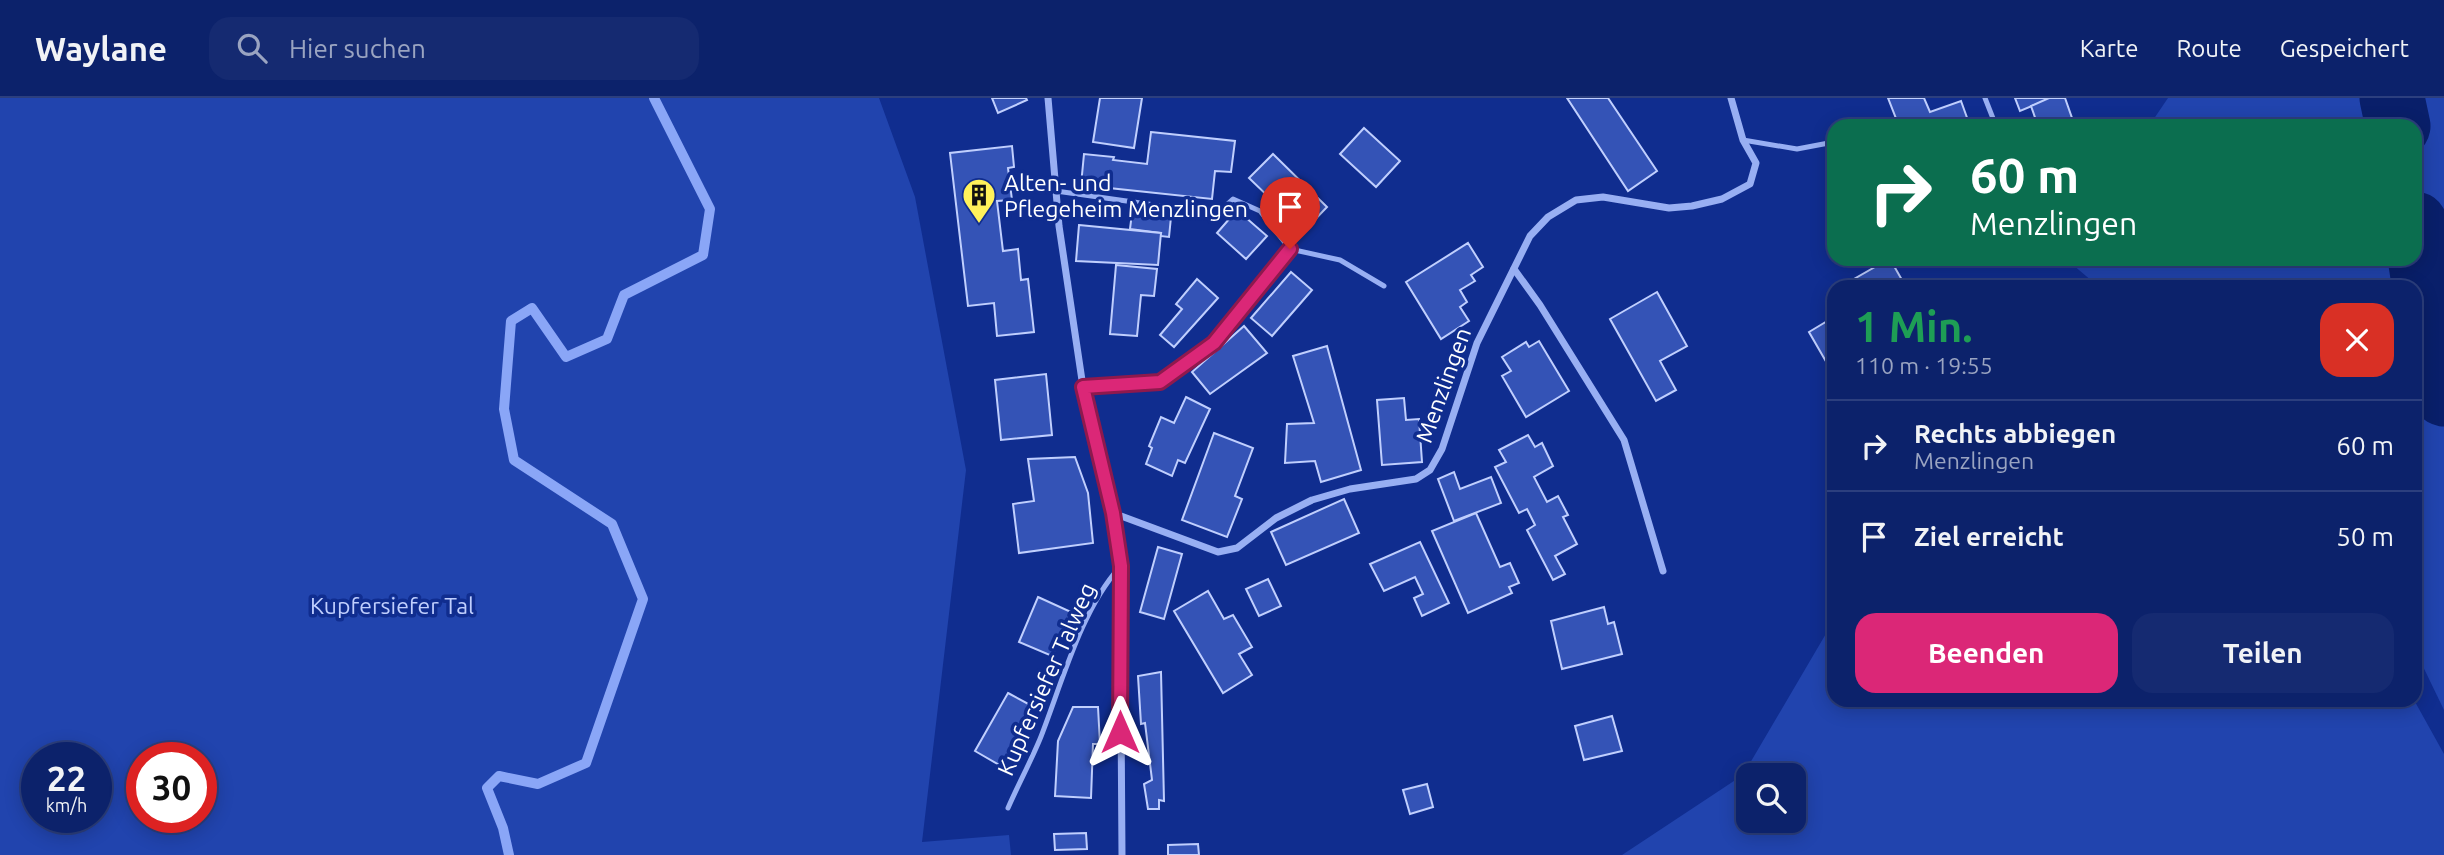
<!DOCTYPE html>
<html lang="de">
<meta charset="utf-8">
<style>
:root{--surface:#0c226b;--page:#152a71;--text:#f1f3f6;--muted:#9aa4c1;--line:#2c3f7e;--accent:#db2777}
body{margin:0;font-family:Ubuntu,sans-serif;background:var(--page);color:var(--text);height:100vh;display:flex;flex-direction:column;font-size:26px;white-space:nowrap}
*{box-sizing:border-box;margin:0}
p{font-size:23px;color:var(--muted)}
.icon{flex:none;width:38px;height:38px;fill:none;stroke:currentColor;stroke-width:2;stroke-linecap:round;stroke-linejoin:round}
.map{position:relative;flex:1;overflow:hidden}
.drawer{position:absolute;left:1827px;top:182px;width:595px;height:427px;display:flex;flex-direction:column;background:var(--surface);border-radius:21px;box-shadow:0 4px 18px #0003,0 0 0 2px var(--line)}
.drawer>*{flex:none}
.banner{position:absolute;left:1827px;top:21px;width:595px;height:147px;border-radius:21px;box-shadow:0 4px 18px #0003,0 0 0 2px var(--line);background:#0b6e4f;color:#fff;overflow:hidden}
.buttons{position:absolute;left:1736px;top:665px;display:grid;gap:14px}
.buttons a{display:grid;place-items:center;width:70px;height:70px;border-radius:14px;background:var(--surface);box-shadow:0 4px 18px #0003,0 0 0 2px var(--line);font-size:35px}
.speed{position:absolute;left:21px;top:644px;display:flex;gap:14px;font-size:35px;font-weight:700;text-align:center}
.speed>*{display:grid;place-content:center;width:91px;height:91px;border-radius:50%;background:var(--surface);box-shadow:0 4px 18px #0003,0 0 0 2px var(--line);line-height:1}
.speed small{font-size:18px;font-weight:400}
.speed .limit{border:10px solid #d22;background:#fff;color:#111}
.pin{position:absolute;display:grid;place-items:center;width:60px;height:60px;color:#fff;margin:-72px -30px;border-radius:50% 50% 50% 0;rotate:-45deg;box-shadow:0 0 7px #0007}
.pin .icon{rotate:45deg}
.me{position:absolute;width:77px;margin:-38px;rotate:0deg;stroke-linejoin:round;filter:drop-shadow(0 0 5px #0008)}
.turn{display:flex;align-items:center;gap:24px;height:147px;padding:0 28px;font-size:32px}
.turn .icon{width:91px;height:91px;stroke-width:2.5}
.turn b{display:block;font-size:49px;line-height:60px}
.round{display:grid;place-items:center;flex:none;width:74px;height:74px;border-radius:21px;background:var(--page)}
.headline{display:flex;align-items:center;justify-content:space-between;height:119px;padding:0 28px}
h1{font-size:42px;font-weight:700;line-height:52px;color:#1e9e55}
.primary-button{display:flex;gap:14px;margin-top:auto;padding:14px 28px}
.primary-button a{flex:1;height:80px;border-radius:21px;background:var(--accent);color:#fff;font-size:28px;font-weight:700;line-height:80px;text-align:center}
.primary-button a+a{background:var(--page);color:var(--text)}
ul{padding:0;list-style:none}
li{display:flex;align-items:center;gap:21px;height:91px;padding:0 28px;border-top:2px solid var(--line)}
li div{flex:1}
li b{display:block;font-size:26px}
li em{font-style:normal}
header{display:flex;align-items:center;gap:42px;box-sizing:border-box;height:98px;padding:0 35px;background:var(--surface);border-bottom:2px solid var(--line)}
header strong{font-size:33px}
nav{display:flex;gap:38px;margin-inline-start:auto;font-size:24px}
.search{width:490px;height:63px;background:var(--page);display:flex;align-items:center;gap:18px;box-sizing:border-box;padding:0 24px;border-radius:21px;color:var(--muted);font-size:26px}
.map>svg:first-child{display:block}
</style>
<header>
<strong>Waylane</strong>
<div class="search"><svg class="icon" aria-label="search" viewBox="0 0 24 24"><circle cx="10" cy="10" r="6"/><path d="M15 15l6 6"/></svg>Hier suchen</div>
<nav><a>Karte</a><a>Route</a><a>Gespeichert</a></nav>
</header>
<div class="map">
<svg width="2444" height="757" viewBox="0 0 2444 757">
<rect width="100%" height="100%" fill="#102d8f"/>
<g fill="#2144ae" fill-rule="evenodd">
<path d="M0 0H879L915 99 966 372 922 744 1009 737 1011 757H0ZM37 660H96V719H37ZM142 660H201V719H142Z"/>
<path d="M2168 0H2444V612L2415 552V189H2099L2066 161H2415V28H2149Z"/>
<path d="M1834 522V602H2414L2444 656V757H1622L1743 677ZM1748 677H1794V723H1748Z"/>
</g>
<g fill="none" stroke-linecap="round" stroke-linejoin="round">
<path stroke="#8aa6f7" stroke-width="10" d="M509 757 503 730 487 690 499 678 538 686 586 665 643 501 612 426 514 362 504 311 511 223 532 210 566 259 607 241 624 197 703 157 710 111 654 0"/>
<g stroke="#091f6a" stroke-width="65">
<path d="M2392 0 2398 28"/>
<path d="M2415 126 2436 264 2444 296"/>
</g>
</g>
<g fill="#3453b6" stroke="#c0cffe" stroke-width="2">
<path d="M992 0H1026L1027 2 998 15Z"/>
<path d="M1100 0H1142L1134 50 1093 44Z"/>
<path d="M1567 0H1608L1657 73 1628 93Z"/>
<path d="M1888 0H1924L1930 14 1961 3 1970 28H1899Z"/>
<path d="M2015 0H2049V1L2020 13Z"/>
<path d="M2049 0H2065L2072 20 2050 28H2038L2031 8Z"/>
<path d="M1364 30 1400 63 1376 89 1340 56Z"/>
<path d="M1151 34 1235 43 1231 74 1215 73 1212 101 1081 87 1084 56 1114 59 1113 62 1147 66Z"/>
<path d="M1012 48 1014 69 1008 70 1012 102 997 103 1003 153 1018 151 1021 182 1028 181 1034 234 997 238 994 205 968 208 950 55Z"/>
<path d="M1273 56 1327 109 1304 133 1249 80Z"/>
<path d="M1237 112 1267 138 1246 161 1217 135Z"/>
<path d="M1132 115 1171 119 1169 139 1160 138 1161 135 1130 131Z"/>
<path d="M1079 127 1161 135 1158 167 1076 163Z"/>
<path d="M1468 145 1483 169 1471 177 1475 183 1460 192 1467 204 1460 209 1469 223 1441 241 1406 184Z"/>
<path d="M1890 161 1906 189H1840L1889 161Z"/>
<path d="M1116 167 1157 171 1154 198 1141 197 1137 238 1110 236Z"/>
<path d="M1291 174 1312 192 1272 238 1251 220Z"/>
<path d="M1197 181 1218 200 1174 249 1160 237 1182 211 1176 206Z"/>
<path d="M1657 194 1687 248 1660 263 1676 292 1656 303 1610 221Z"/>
<path d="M1834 219V264L1828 267 1809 234Z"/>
<path d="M1244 228 1267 255 1210 296 1192 274Z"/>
<path d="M1539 243 1569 293 1526 319 1502 278 1511 273 1502 259 1526 244 1529 249Z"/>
<path d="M1327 248 1361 372 1321 384 1315 363 1285 365 1287 326 1314 325 1293 258Z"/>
<path d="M1046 276 1052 337 1001 342 995 282Z"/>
<path d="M1186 299 1210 311 1185 365 1178 362 1172 378 1146 366 1152 350 1149 348 1161 319 1174 325Z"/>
<path d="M1404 300 1406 322 1419 321 1422 364 1382 367 1377 302Z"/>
<path d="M1214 335 1253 350 1235 398 1242 401 1227 439 1182 422Z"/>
<path d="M1528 337 1535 349 1542 345 1553 368 1534 379 1547 404 1558 398 1568 417 1563 419 1577 446 1555 458 1565 476 1553 482 1527 432 1535 427 1527 411 1519 415 1495 369 1506 364 1499 352Z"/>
<path d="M1075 359 1088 395 1093 445 1019 455 1013 406 1034 403 1028 361Z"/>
<path d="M1454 374 1460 391 1491 379 1501 405 1454 423 1438 381Z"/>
<path d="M1344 401 1359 435 1286 467 1271 434Z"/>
<path d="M1476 415 1500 469 1510 465 1519 485 1509 489 1512 495 1468 515 1432 433Z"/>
<path d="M1420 444 1449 505 1422 518 1414 500 1423 496 1415 479 1384 493 1370 466Z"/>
<path d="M1158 449 1182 456 1164 521 1140 514Z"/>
<path d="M1268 481 1281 508 1259 518 1246 491Z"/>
<path d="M1208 493 1224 521 1233 517 1252 549 1239 556 1252 577 1223 595 1174 513Z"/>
<path d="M1038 499 1071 514 1052 558 1019 544Z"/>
<path d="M1604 509 1608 526 1614 524 1622 556 1562 571 1551 523Z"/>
<path d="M1161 574 1164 703 1159 702V711H1148L1144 686 1152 682 1145 625 1141 626 1138 578Z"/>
<path d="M1008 595 1034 609 1001 668 975 653Z"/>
<path d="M1073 609H1098L1100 646H1093L1091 700 1055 698 1058 643Z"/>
<path d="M1612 618 1622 653 1584 662 1575 628Z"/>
<path d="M1427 686 1433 709 1410 716 1403 692Z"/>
<path d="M1086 735 1087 751 1055 752 1054 736Z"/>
<path d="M1198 746 1199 757H1168V747Z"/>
</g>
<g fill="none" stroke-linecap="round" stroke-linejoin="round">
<g stroke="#98aff3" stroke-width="5">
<path d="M1985 0 1996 28"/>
<path d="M1743 42 1797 51 1834 44"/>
<path d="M1056 93 1204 114 1221 112 1233 101 1260 113 1290 151 1340 162 1384 188"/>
<path d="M1008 710C1018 687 1030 665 1040 641 1061 588 1081 512 1119 470"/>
</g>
<g stroke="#98aff3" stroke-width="7">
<path d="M1048 0 1059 128 1083 289 1113 415 1120 469 1122 757"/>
<path d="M1514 171 1540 207 1624 342 1663 473"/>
<path d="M1083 289 1160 284 1214 245 1290 151"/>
<path d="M1113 415 1218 454 1237 450 1276 420 1312 402 1350 391 1416 381 1430 372 1442 351 1477 245 1530 138 1548 119 1576 102 1603 99 1669 110 1692 108 1722 101 1750 86 1756 65 1743 42 1731 0"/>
</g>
</g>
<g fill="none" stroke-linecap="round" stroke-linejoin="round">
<defs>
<path id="route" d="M1120 634 1121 468 1113 415 1083 289 1160 284 1214 245 1290 151"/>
</defs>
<use href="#route" stroke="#8e194d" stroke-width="18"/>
<use href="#route" stroke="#db2777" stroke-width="12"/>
</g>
<defs>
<symbol id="building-pin" viewBox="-11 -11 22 30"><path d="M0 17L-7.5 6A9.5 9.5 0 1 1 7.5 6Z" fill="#fff15a" stroke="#102d8f"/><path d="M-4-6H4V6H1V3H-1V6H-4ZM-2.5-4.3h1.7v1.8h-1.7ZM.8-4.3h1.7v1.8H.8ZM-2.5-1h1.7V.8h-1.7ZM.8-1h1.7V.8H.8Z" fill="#111"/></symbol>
</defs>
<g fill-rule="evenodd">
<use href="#building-pin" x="960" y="78" width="38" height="52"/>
</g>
<g text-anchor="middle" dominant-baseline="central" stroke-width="7" stroke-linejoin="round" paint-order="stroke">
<g font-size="23" fill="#fff" stroke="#102d8f" text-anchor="start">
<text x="1004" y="84">Alten- und<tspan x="1004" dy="26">Pflegeheim Menzlingen</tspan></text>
</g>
<g font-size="23" fill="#fff" stroke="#102d8f">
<text transform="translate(1443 287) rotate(-70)">Menzlingen</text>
<text transform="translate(1046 581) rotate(-66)">Kupfersiefer Talweg</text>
</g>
<g font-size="23" fill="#c0cffe" stroke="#102d8f">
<text x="392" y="507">Kupfersiefer Tal</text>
</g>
</g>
</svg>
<div class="buttons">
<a><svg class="icon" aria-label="search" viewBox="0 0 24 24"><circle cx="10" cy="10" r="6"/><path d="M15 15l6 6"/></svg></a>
</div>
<div class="speed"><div>22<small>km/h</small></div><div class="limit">30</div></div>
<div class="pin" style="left:1290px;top:151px;background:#d93025"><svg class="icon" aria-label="arrive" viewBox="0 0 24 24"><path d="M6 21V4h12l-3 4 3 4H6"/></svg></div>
<svg class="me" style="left:1120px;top:634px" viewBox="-20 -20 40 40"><path d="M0-17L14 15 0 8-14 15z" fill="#db2777" stroke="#fff" stroke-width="4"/></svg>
<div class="banner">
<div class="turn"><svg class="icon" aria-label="right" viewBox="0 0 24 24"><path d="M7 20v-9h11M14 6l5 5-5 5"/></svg><div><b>60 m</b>Menzlingen</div></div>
</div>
<section class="drawer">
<div class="headline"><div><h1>1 Min.</h1><p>110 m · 19:55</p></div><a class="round" style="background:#d93025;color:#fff"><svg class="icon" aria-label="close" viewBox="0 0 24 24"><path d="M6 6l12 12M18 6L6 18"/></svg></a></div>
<ul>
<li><svg class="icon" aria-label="right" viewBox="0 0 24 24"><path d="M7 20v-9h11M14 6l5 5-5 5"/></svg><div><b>Rechts abbiegen</b><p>Menzlingen</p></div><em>60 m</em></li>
<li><svg class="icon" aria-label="arrive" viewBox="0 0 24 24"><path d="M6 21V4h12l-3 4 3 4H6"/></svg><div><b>Ziel erreicht</b></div><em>50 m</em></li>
</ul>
<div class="primary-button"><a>Beenden</a><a>Teilen</a></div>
</section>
</div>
